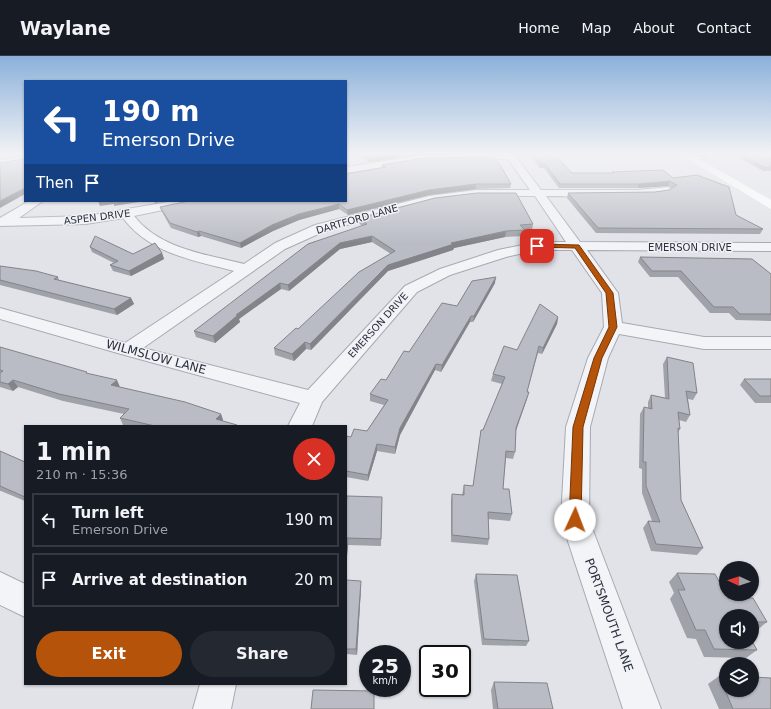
<!DOCTYPE html>
<meta charset="utf-8">
<style>
:root{--surface:#171b24;--page:#242831;--text:#f1f3f6;--muted:#9ea1a6;--line:#363941;--accent:#b45309}
body{margin:0;font-family:"DejaVu Sans",sans-serif;background:var(--page);color:var(--text);height:100vh;display:flex;flex-direction:column;font-size:15px;white-space:nowrap}
*{box-sizing:border-box;margin:0}
p{font-size:13px;color:var(--muted)}
.icon{flex:none;width:22px;height:22px;fill:none;stroke:currentColor;stroke-width:2;stroke-linecap:round;stroke-linejoin:round}
.map{position:relative;flex:1;overflow:hidden}
.panel{position:absolute;left:24px;top:369px;width:323px;height:260px;display:flex;flex-direction:column;background:var(--surface);border-radius:0px;box-shadow:0 1px 3px #0004}
.panel>*{flex:none}
.guide{position:absolute;left:24px;top:24px;width:323px;height:122px;border-radius:0px;box-shadow:0 1px 3px #0004;background:#1a4fa0;color:#fff;overflow:hidden}
.needle{width:26px;rotate:273deg}
.fabs{position:absolute;left:719px;top:505px;display:grid;gap:8px}
.fabs a{display:grid;place-items:center;width:40px;height:40px;border-radius:50%;background:var(--surface);box-shadow:0 1px 3px #0004;font-size:20px}
.speed{position:absolute;left:359px;top:589px;display:flex;gap:8px;font-size:20px;font-weight:700;text-align:center}
.speed>*{display:grid;place-content:center;width:52px;height:52px;border-radius:50%;background:var(--surface);box-shadow:0 1px 3px #0004;line-height:1}
.speed small{font-size:10px;font-weight:400}
.speed .limit{border:2px solid #111;border-radius:6px;background:#fff;color:#111}
.pin{position:absolute;display:grid;place-items:center;width:34px;height:34px;color:#fff;margin:-17px;border-radius:8px;box-shadow:0 2px 6px #0006}
.me{position:absolute;width:44px;margin:-22px;rotate:2deg;stroke-linejoin:round;filter:drop-shadow(0 0 3px #0008)}
.turn{display:flex;align-items:center;gap:14px;height:84px;padding:0 12px;font-size:18px}
.turn .icon{width:52px;height:52px;stroke-width:2.5}
.turn b{display:block;font-size:28px;line-height:34px}
.then{display:flex;align-items:center;height:38px;padding:0 12px;background:#0003;gap:8px;font-size:15px}
.round{display:grid;place-items:center;flex:none;width:42px;height:42px;border-radius:21px;background:var(--page)}
.summary{display:flex;align-items:center;justify-content:space-between;height:68px;padding:0 12px}
h1{font-size:24px;font-weight:700;line-height:30px}
.primary-button{display:flex;gap:8px;margin-top:auto;padding:8px 12px}
.primary-button a{flex:1;height:46px;border-radius:24px;background:var(--accent);color:#fff;font-size:16px;font-weight:700;line-height:46px;text-align:center}
.primary-button a+a{background:var(--page);color:var(--text)}
ul{padding:0;list-style:none}
li{display:flex;align-items:center;gap:12px;height:54px;margin:0 8px 6px;padding:0 4px;border:2px solid var(--line);border-radius:0px}
li div{flex:1}
li b{display:block;font-size:15px}
li em{font-style:normal}
header{display:flex;align-items:center;gap:24px;box-sizing:border-box;height:56px;padding:0 20px;background:var(--surface);border-bottom:1px solid var(--line)}
header strong{font-size:19px}
nav{display:flex;gap:22px;margin-inline-start:auto;font-size:14px}
.map>svg:first-child{display:block}
</style>
<header>
<strong>Waylane</strong>
<nav><a>Home</a><a>Map</a><a>About</a><a>Contact</a></nav>
</header>
<div class="map">
<svg width="771" height="653" viewBox="0 0 771 653">
<rect width="100%" height="100%" fill="#e1e3e8"/>
<g fill="none" stroke-linecap="round" stroke-linejoin="round">
<defs>
<path id="lane" d="M686 99 703 101 705 102 703 103 688 101Z"/>
<g id="street">
<path d="M513 97 541 134H638L668 131 674 134C666 144 564 140 546 140L580 186 771 187V195L587 194 618 237 622 267 704 281H771V293H704L619 278 608 302 590 371 589 464 661 653H623L561 464 566 371 588 302 604 271 602 237 572 194H537L506 201 450 219 417 236 322 346 312 370H288L300 347 121 298 0 263V252L125 287 234 215C193 204 150 198 123 162L86 168 0 170V162L29 145H43L19 162 86 160 174 145H198L192 148 134 160C160 193 205 198 244 208L275 187 315 169 429 140 476 134H530L508 103 423 105 346 117V111L423 99ZM476 140H535L566 186H537L498 194 440 213 405 230 308 334 143 292 285 193 325 175 434 145Z"/>
<path d="M25 100V106L0 110V104Z"/>
<path d="M0 516 25 528V561L0 549Z"/>
<path d="M200 628H236L231 653H193Z"/>
</g>
</defs>
<use href="#lane" stroke="#a7aab2" stroke-width="2"/>
<use href="#street" stroke="#a7aab2" stroke-width="2"/>
<use href="#lane" fill="#f3f4f7" fill-rule="evenodd"/>
<use href="#street" fill="#f3f4f7" fill-rule="evenodd"/>
<path fill="#fff" fill-rule="evenodd" d="M678 97H689L771 144V153Z"/>
</g>
<g fill="#9fa2a9">
<path d="M355 97H461L423 98 369 106Z"/>
<path d="M529 97H553L572 117H612V116L673 122 736 159 763 173 760 178 596 177 567 142 568 137 655 136 669 134 672 132 668 130 638 132H559L544 112H540Z"/>
<path d="M731 97H771V115H763Z"/>
<path d="M382 109 511 128 510 132 476 133 429 139 348 159 339 153 299 164 273 175 241 192 201 180 198 181 171 172 162 156 160 151 346 145 382 111Z"/>
<path d="M359 162 533 168 532 174H524V180L505 181 454 192 453 194 388 215 311 294 306 293 294 305 275 299 274 292 298 273 391 198 372 186 340 193 289 235 281 233 239 263 240 266 215 287 196 281 194 275 362 170 359 167Z"/>
<path d="M90 191 133 198 162 197 164 203 131 220 113 215 110 209 114 207 92 196Z"/>
<path d="M640 201 771 218V265L736 264 729 257H710L678 221H650L638 206Z"/>
<path d="M0 210 58 221 59 224 131 242 134 248 117 259 0 229Z"/>
<path d="M495 227 473 266H470L441 316 435 314 400 379 395 398 377 395 368 425 346 421V380L351 381 367 375 384 349 370 345V338L386 324 409 296 457 250Z"/>
<path d="M558 261 557 268 542 298 538 297 527 336V343L516 375 515 396 513 403 506 402 503 433 512 458 510 465 488 463 489 483 488 489 451 486V445L452 438 462 439 464 429 473 430 481 374H483L502 328 491 325 493 318 517 294Z"/>
<path d="M0 291 88 318 120 331 221 358 223 364V365L237 370H129L123 369 120 362 124 358 63 345 18 331 13 335 0 331Z"/>
<path d="M667 301 697 337 693 344 688 343 690 359 686 366 679 364 680 373 678 377 681 444 703 492 697 499 651 495 643 472 648 465H652L642 437V413L639 412 640 358 644 351 648 352V346L651 339 665 342 663 308Z"/>
<path d="M744 323H771V347H755L740 329Z"/>
<path d="M0 395 25 406V445L1 435H0Z"/>
<path d="M382 448 381 490 348 489 347 500H346V450Z"/>
<path d="M677 517 728 542 767 566 756 575H752V560H726L757 594 746 602 704 601 696 583 687 582 670 543 674 537 669 526Z"/>
<path d="M476 518 529 585 526 590 482 589 474 525Z"/>
<path d="M346 524 361 531 357 599 346 598Z"/>
<path d="M719 620 771 653H719L708 628Z"/>
<path d="M494 626 553 653H493L491 634Z"/>
</g>
<g fill="#828489">
<path d="M12 97H25V99L14 100Z"/>
<path d="M404 97H423V98L369 106V102Z"/>
<path d="M670 125 668 130 638 132 639 128Z"/>
<path d="M476 128V133L429 139 348 159 347 154 429 134Z"/>
<path d="M25 132V138L0 152V145Z"/>
<path d="M98 145H145L114 150V148L100 150Z"/>
<path d="M154 145H165L155 147Z"/>
<path d="M339 148V153L299 164 273 175 241 192 240 187 272 169 299 158Z"/>
<path d="M199 175 201 180 198 181 197 176Z"/>
<path d="M506 175 505 181 454 192 453 194 388 215 311 294 310 288 388 209 451 187Z"/>
<path d="M372 180V186L340 193 289 235 288 229 340 187Z"/>
<path d="M162 197 164 203 131 220 129 215Z"/>
<path d="M496 221 495 227 473 266 474 260Z"/>
<path d="M280 227 281 233 239 263 240 266 215 287 213 280 236 259Z"/>
<path d="M131 242 134 248 117 259 114 253Z"/>
<path d="M471 260 470 266 441 316 442 309Z"/>
<path d="M558 261 557 268 542 298 543 292Z"/>
<path d="M305 286 306 293 294 305 292 298Z"/>
<path d="M436 308 435 314 400 379 395 398V391L400 372Z"/>
<path d="M13 324 18 331 13 335 8 328Z"/>
<path d="M117 324 120 331 111 329Z"/>
<path d="M529 336 527 343 514 379 516 372Z"/>
<path d="M221 358 223 364 218 370 216 363Z"/>
<path d="M377 388V395L368 425V419Z"/>
<path d="M347 482 348 489 347 500 346 493Z"/>
<path d="M361 525V531L357 599 356 593Z"/>
</g>
<g fill="#b9bcc4" stroke="#828489">
<path d="M24 97H25V132L0 145V107L24 103Z"/>
<path d="M361 97H404L369 102Z"/>
<path d="M532 97H553L572 117H614L612 116 663 114 673 122 697 119 729 131 736 159 763 173 598 172 568 137 655 136 669 134 677 129 670 125 639 128H560L545 108H541Z"/>
<path d="M738 97H771V111L765 112Z"/>
<path d="M493 101 497 107H499L511 128H476L429 134 347 154 339 148 299 158 272 169 240 187 199 175 197 176 170 167 160 151 189 145H346V118L386 111 382 109 423 102Z"/>
<path d="M477 137H516L533 168 520 169 525 174 506 175 451 187 454 188 388 209 310 288 305 286 292 298 274 292 296 272 298 273 359 216 395 195 372 180 340 187 288 229 280 227 236 259H238L213 280 194 275 308 188 367 168 359 162 435 142Z"/>
<path d="M95 180 133 198 155 187 162 197 129 215 110 209 118 205 90 191Z"/>
<path d="M640 201 752 203 771 218V258H740L733 251H714L681 215H652Z"/>
<path d="M0 210 36 215 58 221 54 223 131 242 114 253 0 224Z"/>
<path d="M496 221 474 260H471L442 309 436 308 400 372 395 391 377 388 368 419 346 415V380L351 381 354 373 367 375 388 344 370 338 381 323 386 324 404 295 409 296 442 247 457 250 472 225Z"/>
<path d="M540 248 558 261 543 292 539 290 527 336H529L516 372 515 396 506 395 503 433H509L512 458 488 456 489 483 452 479V438L464 439V429L473 430 481 374H483L505 321 493 318 504 290 517 294Z"/>
<path d="M0 291 87 316 86 317 117 324 111 329 185 346 221 358 216 363 237 369 236 370H155L120 362 129 353 59 338 13 324 8 328 0 326V317L3 315 0 314Z"/>
<path d="M667 301 693 307 697 337 686 335 690 359 678 356 680 373 678 372 681 444 703 492 656 488 648 465 660 466 646 430V406H643L644 351 652 353 651 339 669 343Z"/>
<path d="M744 323H771V340H760Z"/>
<path d="M0 395 25 406V441L0 430Z"/>
<path d="M347 440 382 441 381 483 347 482 346 493V450Z"/>
<path d="M677 517 715 518 728 542H753L767 566H752V560H726V586H752V585L757 594 714 593 705 574H696L678 534H685Z"/>
<path d="M476 518 517 519 529 585 484 583Z"/>
<path d="M346 524 361 525 356 593H346Z"/>
<path d="M719 620 726 621V634H752V621L771 622V653H733Z"/>
<path d="M494 626 547 627 553 653H498Z"/>
<path d="M313 634 374 635V653H311Z"/>
</g>
<linearGradient id="sky" x2="0" y2="1"><stop stop-color="#8bb1da"/><stop offset="0.52" stop-color="#f2f2f5"/><stop offset="1" stop-color="#f2f2f5" stop-opacity="0"/></linearGradient>
<rect width="771" height="188" fill="url(#sky)"/>
<path fill="#b45309" stroke="#753606" d="M537 188 579 189 613 237 617 271 602 302 583 371 581 464 579 468 575 469 571 468 569 464 573 371 594 302 609 271 606 237 575 192 535 191V188Z"/>
<g text-anchor="middle" dominant-baseline="central" stroke-width="3" stroke-linejoin="round" paint-order="stroke">
<g font-size="10" fill="#2b303e" stroke="#f0f2f6">
<text transform="translate(97 161) rotate(-7)">ASPEN DRIVE</text>
<text transform="translate(357 163) rotate(-16)">DARTFORD LANE</text>
<text x="690" y="191">EMERSON DRIVE</text>
<text transform="translate(378 269) rotate(-48)">EMERSON DRIVE</text>
</g>
<g font-size="12" fill="#2b303e" stroke="#f0f2f6">
<text transform="translate(156 301) rotate(15)">WILMSLOW LANE</text>
<text transform="translate(609 559) rotate(70)">PORTSMOUTH LANE</text>
</g>
</g>
</svg>
<div class="fabs">
<a><svg class="needle" viewBox="-14 -14 28 28"><path d="M0-13l5 13h-10z" fill="#e53935"/><path d="M0 13l5-13h-10z" fill="#9ea1a6"/></svg></a>
<a><svg class="icon" aria-label="sound" viewBox="0 0 24 24"><path d="M4 9h4l5-4v14l-5-4H4zM17 9q2 3 0 6"/></svg></a>
<a><svg class="icon" aria-label="layers" viewBox="0 0 24 24"><path d="M12 4l9 5-9 5-9-5zM3 14l9 5 9-5"/></svg></a>
</div>
<div class="speed"><div>25<small>km/h</small></div><div class="limit">30</div></div>
<div class="pin" style="left:537px;top:190px;background:#d93025"><svg class="icon" aria-label="arrive" viewBox="0 0 24 24"><path d="M6 21V4h12l-3 4 3 4H6"/></svg></div>
<svg class="me" style="left:575px;top:464px" viewBox="-20 -20 40 40"><circle r="19" fill="#fff"/><path d="M0-13L10 11 0 6-10 11z" fill="#b45309"/></svg>
<div class="guide">
<div class="turn"><svg class="icon" aria-label="left" viewBox="0 0 24 24"><path d="M17 20v-9H6M10 6l-5 5 5 5"/></svg><div><b>190 m</b>Emerson Drive</div></div>
<div class="then">Then<svg class="icon" aria-label="arrive" viewBox="0 0 24 24"><path d="M6 21V4h12l-3 4 3 4H6"/></svg></div>
</div>
<section class="panel">
<div class="summary"><div><h1>1 min</h1><p>210 m · 15:36</p></div><a class="round" style="background:#d93025;color:#fff"><svg class="icon" aria-label="close" viewBox="0 0 24 24"><path d="M6 6l12 12M18 6L6 18"/></svg></a></div>
<ul>
<li><svg class="icon" aria-label="left" viewBox="0 0 24 24"><path d="M17 20v-9H6M10 6l-5 5 5 5"/></svg><div><b>Turn left</b><p>Emerson Drive</p></div><em>190 m</em></li>
<li><svg class="icon" aria-label="arrive" viewBox="0 0 24 24"><path d="M6 21V4h12l-3 4 3 4H6"/></svg><div><b>Arrive at destination</b></div><em>20 m</em></li>
</ul>
<div class="primary-button"><a>Exit</a><a>Share</a></div>
</section>
</div>
